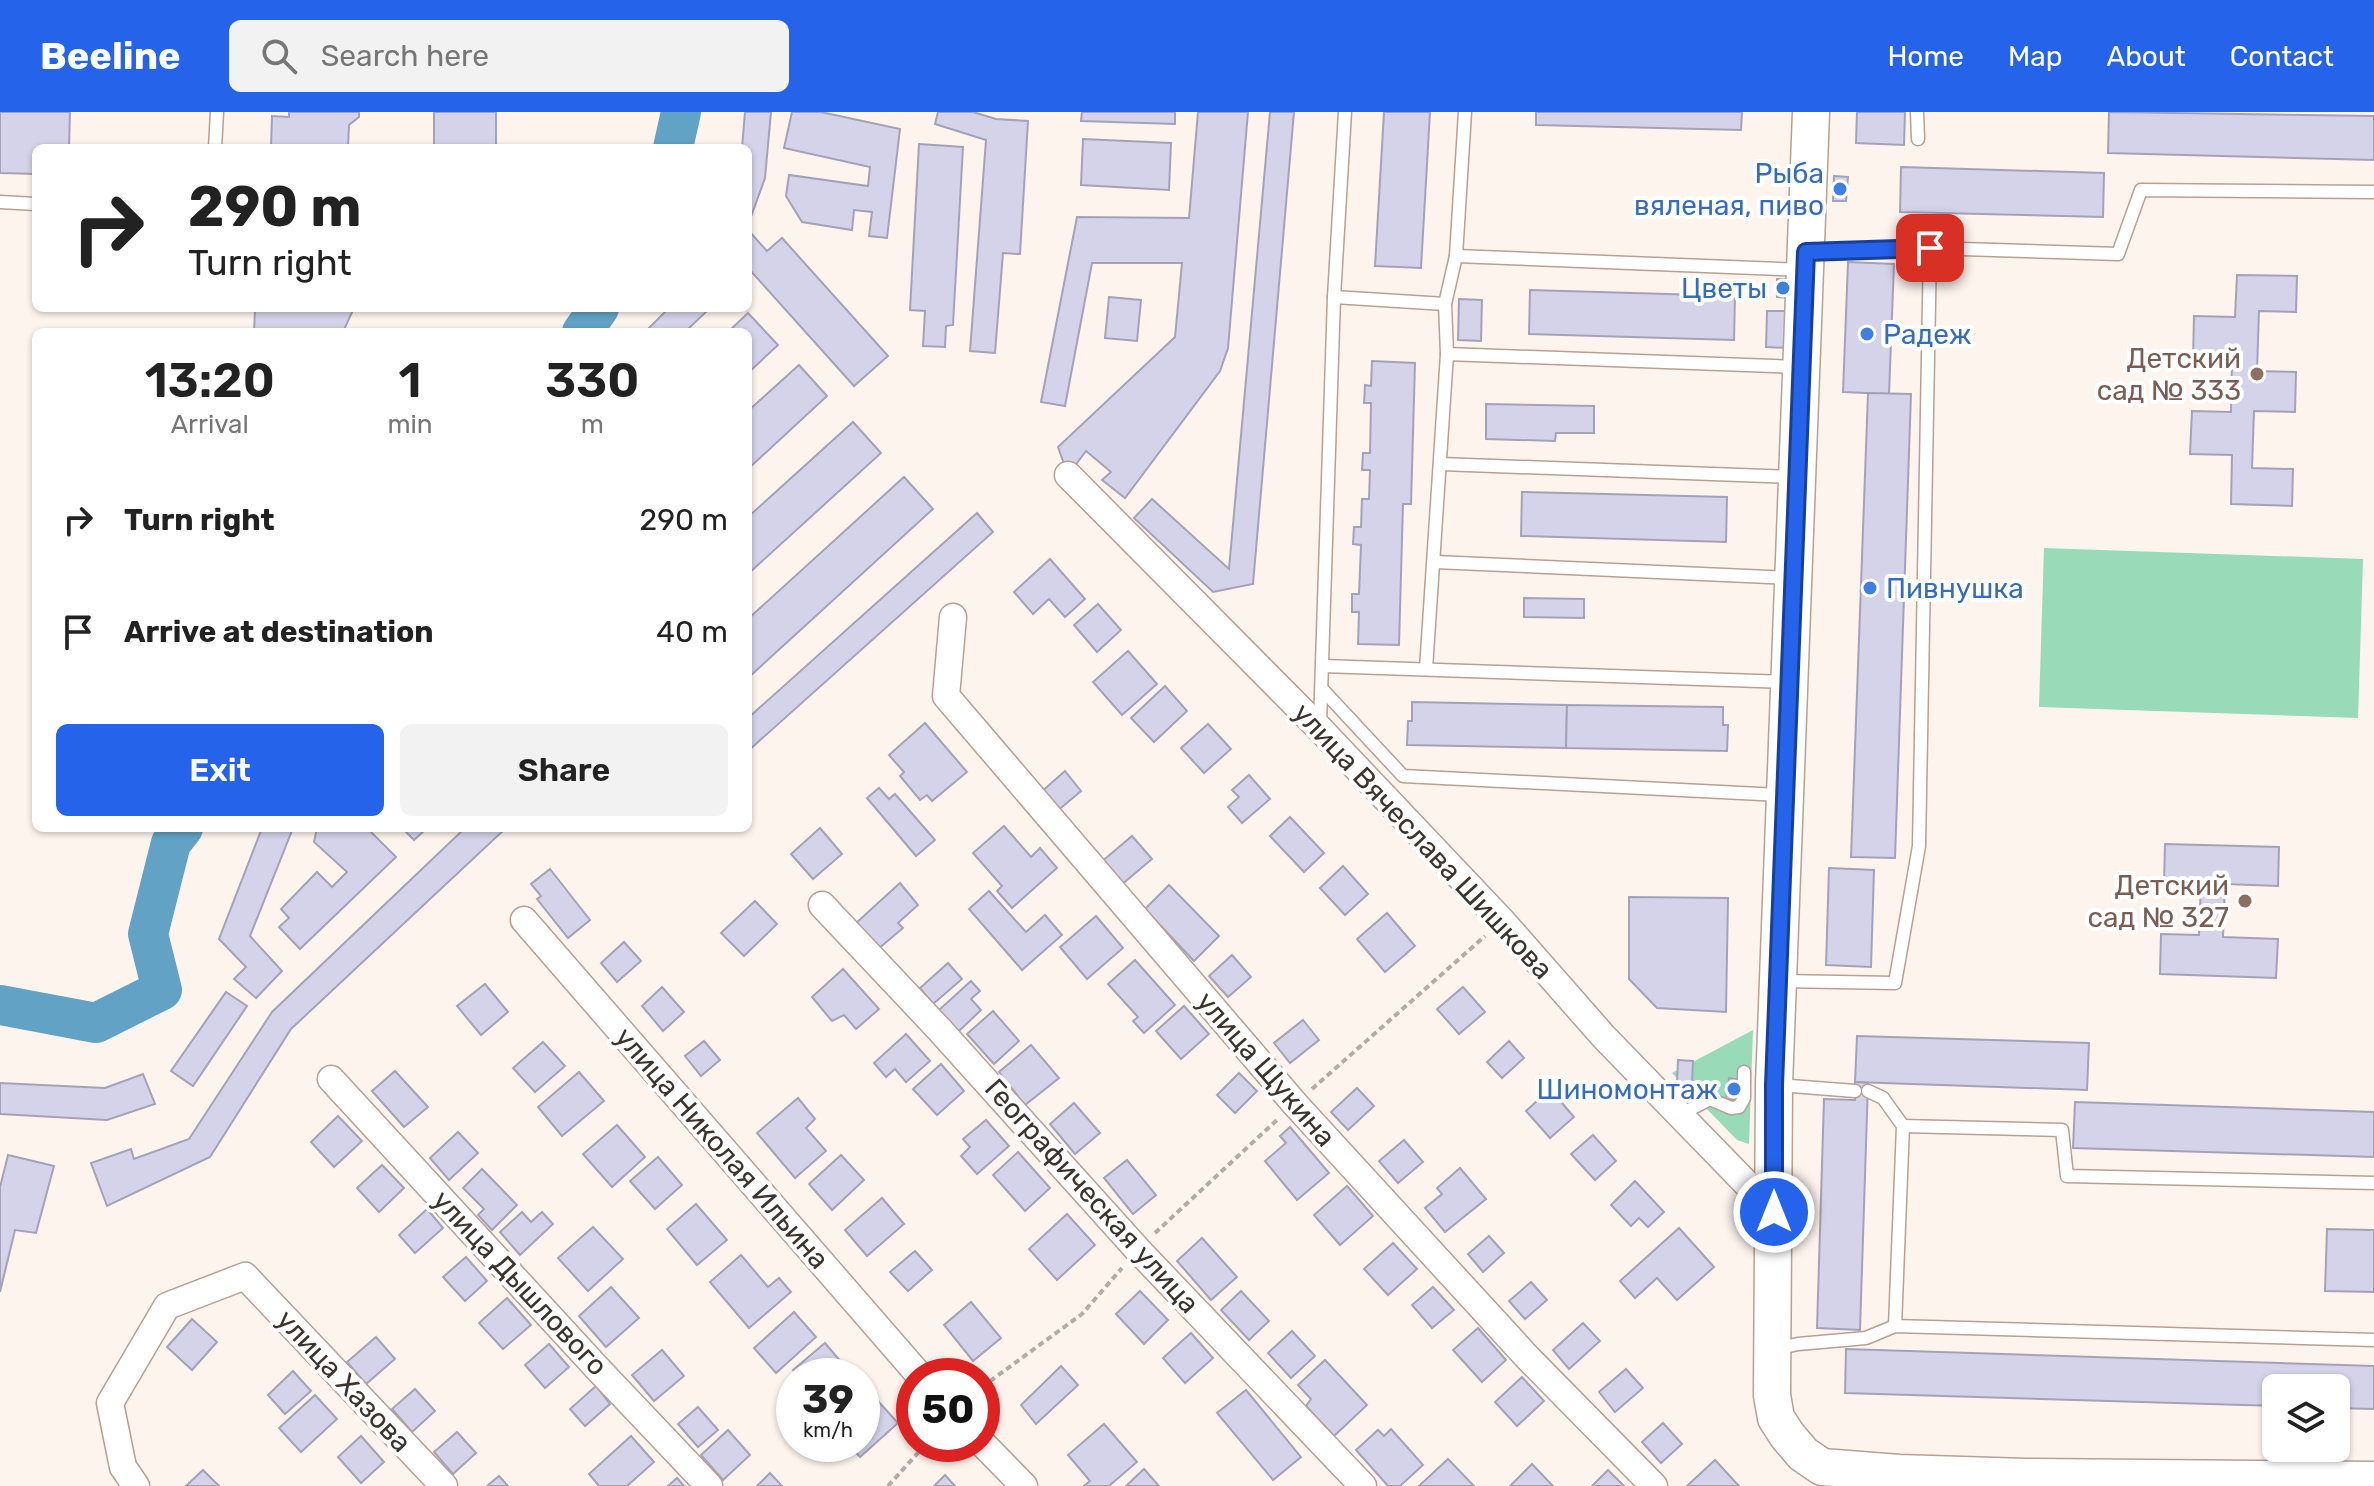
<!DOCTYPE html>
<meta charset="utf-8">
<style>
:root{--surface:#fff;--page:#f2f2f2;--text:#222;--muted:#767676;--accent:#2563eb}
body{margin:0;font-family:Rubik,sans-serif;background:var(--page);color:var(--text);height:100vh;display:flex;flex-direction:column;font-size:30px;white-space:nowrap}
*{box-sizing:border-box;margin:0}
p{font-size:26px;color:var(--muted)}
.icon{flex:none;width:44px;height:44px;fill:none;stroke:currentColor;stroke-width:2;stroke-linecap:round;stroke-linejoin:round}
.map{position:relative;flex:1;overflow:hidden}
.panel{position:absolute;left:32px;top:216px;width:720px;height:504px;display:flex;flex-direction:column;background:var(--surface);border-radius:12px;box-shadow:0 2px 6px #0004}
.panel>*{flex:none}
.top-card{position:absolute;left:32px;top:32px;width:720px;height:168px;border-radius:12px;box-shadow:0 2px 6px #0004;background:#fff;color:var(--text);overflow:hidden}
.fabs{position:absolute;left:2262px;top:1262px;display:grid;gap:16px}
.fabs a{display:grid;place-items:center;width:88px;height:88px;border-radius:12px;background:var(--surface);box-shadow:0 2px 6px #0004;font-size:40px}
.speed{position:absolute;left:776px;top:1246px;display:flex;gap:16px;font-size:40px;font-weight:700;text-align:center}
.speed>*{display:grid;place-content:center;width:104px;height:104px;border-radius:50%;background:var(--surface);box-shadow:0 2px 6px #0004;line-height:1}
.speed small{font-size:20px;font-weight:400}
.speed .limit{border:12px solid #d22;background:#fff;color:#111}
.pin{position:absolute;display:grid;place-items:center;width:68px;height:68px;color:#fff;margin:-34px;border-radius:16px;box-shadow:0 4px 12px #0006}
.me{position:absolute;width:88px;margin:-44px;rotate:0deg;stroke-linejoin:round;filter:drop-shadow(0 0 6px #0008)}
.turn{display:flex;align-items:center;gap:28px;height:168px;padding:0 24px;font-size:36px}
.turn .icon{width:104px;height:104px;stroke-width:2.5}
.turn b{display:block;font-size:56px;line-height:68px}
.eta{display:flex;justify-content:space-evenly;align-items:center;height:136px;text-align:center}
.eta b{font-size:48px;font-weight:600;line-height:56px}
.primary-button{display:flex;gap:16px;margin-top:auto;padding:16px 24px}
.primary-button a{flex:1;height:92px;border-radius:12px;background:var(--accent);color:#fff;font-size:32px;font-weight:600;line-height:92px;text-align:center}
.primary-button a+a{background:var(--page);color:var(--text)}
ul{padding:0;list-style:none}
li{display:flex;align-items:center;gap:24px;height:112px;padding:0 24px}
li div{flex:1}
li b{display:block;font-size:30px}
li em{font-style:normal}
header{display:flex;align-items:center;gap:48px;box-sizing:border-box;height:112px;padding:0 40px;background:var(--accent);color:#fff}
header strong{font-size:38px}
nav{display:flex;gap:44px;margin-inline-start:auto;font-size:28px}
.search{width:560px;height:72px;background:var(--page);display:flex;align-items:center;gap:20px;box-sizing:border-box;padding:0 28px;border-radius:12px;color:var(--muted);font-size:30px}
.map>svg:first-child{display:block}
</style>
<header>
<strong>Beeline</strong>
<div class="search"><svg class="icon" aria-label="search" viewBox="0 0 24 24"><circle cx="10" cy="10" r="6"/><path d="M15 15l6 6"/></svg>Search here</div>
<nav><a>Home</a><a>Map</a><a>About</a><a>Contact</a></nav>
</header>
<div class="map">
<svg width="2374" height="1374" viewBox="0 0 2374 1374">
<rect width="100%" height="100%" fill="#fdf4ee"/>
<g fill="#99dab9">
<path d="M2044 436 2363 447 2358 606 2039 595Z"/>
<path d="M1753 918 1749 1032 1737 1028 1672 961Z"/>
</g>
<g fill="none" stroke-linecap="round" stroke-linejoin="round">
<g stroke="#62a2c5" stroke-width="40">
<path d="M673 36 681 0"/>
<path d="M582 220 599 196"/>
<path d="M0 893 96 911 162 878 148 822 171 731 183 716"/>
</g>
</g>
<g fill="#d5d3e9" stroke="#a4a2b7" stroke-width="2">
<path d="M0 0H70L69 36H36V62L0 61Z"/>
<path d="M289 0H359V5L349 13 348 36H271L272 4 289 5Z"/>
<rect x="434" y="0" width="62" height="36"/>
<path d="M745 0H771L765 66 748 113V36H742Z"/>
<path d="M792 0H821L900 17 887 126 869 124 872 100 854 98 852 118 802 110 786 84 789 63 868 74 870 55 784 36Z"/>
<path d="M938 0H973L996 7 1028 9 1020 142 1003 141 995 241 970 239 986 28 935 12Z"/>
<path d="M1082 0H1175V12L1081 9Z"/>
<path d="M1198 0H1248L1228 236 1220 259 1125 386 1102 368 1111 360 1086 339 1068 363 1058 335 1175 225 1182 151H1092L1065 294 1041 290 1077 105 1189 106Z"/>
<path d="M1270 0H1294L1253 472 1213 480 1134 406 1152 387 1229 457Z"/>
<path d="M1384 0H1430L1421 156 1375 154Z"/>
<path d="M1536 0H1742L1741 18 1536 13Z"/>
<path d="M1857 0H1905L1904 33 1856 31Z"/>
<path d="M2109 0 2374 4V48L2108 41Z"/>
<path d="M1083 27 1171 31 1169 78 1081 73Z"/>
<path d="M919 32 963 35 953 213 946 214 945 235 923 234 925 199 910 198Z"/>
<path d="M1901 55 2104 61 2103 105 1900 100Z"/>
<path d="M1834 64 1848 65 1846 89H1833Z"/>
<path d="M749 119 767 139 782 126 888 244 854 274 748 156Z"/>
<path d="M1848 150 1894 152 1889 282 1843 280Z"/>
<path d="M2237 163 2297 164 2296 200 2259 199 2257 259 2296 260 2295 300 2254 299 2252 356 2293 357 2292 394 2231 392 2232 343 2190 342 2192 299 2231 300 2232 248 2193 247 2194 204 2235 205Z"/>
<path d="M1777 167H1790L1789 186 1777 185Z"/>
<path d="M1530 178 1735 184 1734 228 1529 222Z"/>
<path d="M1109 185 1141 188 1137 229 1105 226Z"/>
<path d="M1459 187 1482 188 1481 229 1458 228Z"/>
<path d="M255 196H354L343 220H254Z"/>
<path d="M669 196H710L685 220H645Z"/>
<path d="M1767 199H1789L1788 236 1766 235Z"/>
<path d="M748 201 778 233 748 261V220H728Z"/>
<path d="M1372 249 1415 251 1411 392H1403L1399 533 1358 532 1359 500H1352V482H1359L1361 433 1353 432 1354 415H1361L1362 387H1369L1370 358H1362L1363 341H1370L1371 291H1364L1365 273 1371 274Z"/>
<path d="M799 253 827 284 748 357V299Z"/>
<path d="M1868 281 1911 282 1895 746 1851 745Z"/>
<path d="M1486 292 1594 294V321H1556L1555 329 1486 327Z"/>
<path d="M853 310 881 341 748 462V405Z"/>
<path d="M904 365 933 397 748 566V507Z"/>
<path d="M1522 380 1727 385 1726 430 1521 424Z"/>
<path d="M977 401 993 420 748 639V606Z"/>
<path d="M1050 447 1085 487 1065 505 1049 487 1033 502 1014 480Z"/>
<path d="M1524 486 1584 487V506L1524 505Z"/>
<path d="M1098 492 1121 518 1097 540 1074 513Z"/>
<path d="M1128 539 1157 572 1122 603 1093 570Z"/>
<path d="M1165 574 1187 599 1154 630 1131 606Z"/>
<path d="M1412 590 1567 593 1566 636 1407 633 1408 609H1412Z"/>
<path d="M1567 593 1723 595V613H1728L1727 639 1566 636Z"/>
<path d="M925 611 967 660 932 689 927 683 920 688 900 664 904 660 889 643Z"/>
<path d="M1208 612 1231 637 1204 661 1181 636Z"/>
<path d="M1065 659 1081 679 1056 700 1040 681Z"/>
<path d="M1249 663 1270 687 1242 711 1228 695 1239 685 1232 678Z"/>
<path d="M879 676 889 687 895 682 935 728 916 744 867 686Z"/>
<path d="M1290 705 1324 741 1304 760 1270 724Z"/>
<path d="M1004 714 1031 745 1040 736 1057 756 1012 796 997 779 1002 774 973 741Z"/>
<path d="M262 716H293L250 824 282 859 256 886 234 867 246 855 219 827Z"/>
<path d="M317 716H367L396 745 300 837 279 815 289 806 281 797 317 760 332 775 347 760 314 730Z"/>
<path d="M402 716H427L414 728Z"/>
<path d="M465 716H506L291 917 210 1045 107 1094 91 1051 131 1037 134 1047 189 1027 272 900Z"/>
<path d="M820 716 842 742 813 767 791 742Z"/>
<path d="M1132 724 1152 747 1120 774 1100 751Z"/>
<path d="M2165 732 2279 735 2278 774 2225 772 2223 825 2278 827 2276 866 2160 862 2161 822 2199 823 2201 770 2164 769Z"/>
<path d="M1343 754 1368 782 1345 803 1320 776Z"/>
<path d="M1829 756 1874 758 1871 855 1826 853Z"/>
<path d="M550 757 590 808 568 826 537 787 541 784 531 772Z"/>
<path d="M900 771 918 793 898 811 903 816 878 837 856 811Z"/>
<path d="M1169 773 1219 824 1194 849 1145 797Z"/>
<path d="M989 779 1026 820 1045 803 1062 823 1022 858 969 797Z"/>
<path d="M1629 785 1728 786 1726 900 1657 896 1629 867Z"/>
<path d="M755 789 777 812 744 844 721 821Z"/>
<path d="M1387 801 1415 834 1385 860 1357 827Z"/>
<path d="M1096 804 1123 836 1087 867 1060 835Z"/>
<path d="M624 830 641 849 617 870 601 851Z"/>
<path d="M1232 843 1251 865 1228 885 1209 864Z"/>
<path d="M1135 848 1175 893 1144 921 1133 909 1138 905 1108 872Z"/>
<path d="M948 851 962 867 933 892 920 876Z"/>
<path d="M843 857 879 897 856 917 844 903 832 909 812 885Z"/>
<path d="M971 869 980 879 971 887 981 898 958 920 939 898Z"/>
<path d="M485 872 508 900 481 923 457 894Z"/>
<path d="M662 875 684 900 663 919 642 894Z"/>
<path d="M1463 875 1485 900 1459 922 1437 897Z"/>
<path d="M226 880 247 894 193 974 171 959Z"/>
<path d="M1184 894 1209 922 1181 947 1156 919Z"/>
<path d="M993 899 1019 929 994 952 967 922Z"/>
<path d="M1303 908 1319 928 1290 951 1274 931Z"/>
<path d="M906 922 930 949 906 970 895 957 886 965 874 951Z"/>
<path d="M1857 924 2089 931 2087 978 1855 970Z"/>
<path d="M704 929 720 948 701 964 685 944Z"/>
<path d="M1509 929 1524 946 1502 966 1487 950Z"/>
<path d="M543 930 565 954 535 980 513 956Z"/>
<path d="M1031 933 1059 966 1025 993 999 960Z"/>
<path d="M1678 948 1693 949 1692 971 1677 970Z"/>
<path d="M941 952 964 979 937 1003 913 977Z"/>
<path d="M395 959 428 995 404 1015 372 979Z"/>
<path d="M579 960 604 989 562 1024 538 995Z"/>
<path d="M1239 961 1257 979 1235 1001 1217 983Z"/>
<path d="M143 962 155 992 107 1008 0 1002V971L105 976Z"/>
<path d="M1729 966 1741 968 1739 988 1726 987Z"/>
<path d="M1855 970 1868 971 1860 1218 1817 1216 1824 987 1855 988Z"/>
<path d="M1357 976 1374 994 1348 1018 1331 1000Z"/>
<path d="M1550 977 1574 1005 1550 1026 1526 999Z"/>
<path d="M798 986 815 1007 806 1016 826 1039 795 1066 757 1021Z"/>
<path d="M2075 990 2374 1000V1045L2073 1036Z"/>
<path d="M1074 991 1100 1021 1075 1042 1050 1012Z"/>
<path d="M338 1004 362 1029 334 1055 311 1030Z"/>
<path d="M986 1008 1009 1034 977 1062 961 1044 970 1035 963 1027Z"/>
<path d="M617 1013 645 1045 612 1075 583 1042Z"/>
<path d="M1290 1015 1329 1061 1297 1088 1265 1049 1286 1031 1280 1024Z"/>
<path d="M458 1020 478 1041 449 1068 430 1046Z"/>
<path d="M1593 1023 1616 1049 1595 1068 1571 1042Z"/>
<path d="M1404 1028 1423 1050 1398 1071 1379 1049Z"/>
<path d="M1018 1040 1050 1076 1025 1099 993 1063Z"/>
<path d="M8 1043 54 1054 36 1121 15 1118 0 1180V1075Z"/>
<path d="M841 1043 864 1068 832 1098 809 1072Z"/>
<path d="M658 1045 682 1073 655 1097 630 1069Z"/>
<path d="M1127 1048 1156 1083 1133 1102 1104 1066Z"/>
<path d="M382 1053 404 1076 379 1100 357 1076Z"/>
<path d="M1460 1056 1486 1087 1445 1120 1425 1096 1442 1082 1437 1076Z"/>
<path d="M482 1057 517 1093 492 1118 478 1103 484 1097 463 1076Z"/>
<path d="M1635 1069 1664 1100 1648 1115 1639 1106 1631 1114 1611 1093Z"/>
<path d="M1347 1074 1373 1104 1340 1133 1314 1103Z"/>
<path d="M882 1086 904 1112 867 1144 845 1118Z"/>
<path d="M696 1092 727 1128 697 1153 667 1117Z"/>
<path d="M427 1097 443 1116 415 1141 399 1123Z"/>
<path d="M522 1100 531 1110 542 1100 553 1112 520 1143 500 1120Z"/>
<path d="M1067 1102 1095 1133 1057 1168 1029 1137Z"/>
<path d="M593 1115 623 1147 588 1179 558 1146Z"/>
<path d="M1679 1116 1714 1155 1677 1188 1657 1166 1635 1186 1620 1169Z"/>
<path d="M2327 1117 2374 1118V1180L2325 1179Z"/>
<path d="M1489 1124 1504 1141 1483 1160 1468 1142Z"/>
<path d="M1202 1126 1237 1165 1211 1188 1177 1149Z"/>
<path d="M1393 1131 1417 1157 1388 1183 1364 1157Z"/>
<path d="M915 1139 932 1158 908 1179 890 1160Z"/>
<path d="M741 1143 768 1175 779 1166 791 1180 749 1216 710 1170Z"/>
<path d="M466 1145 487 1169 465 1189 443 1165Z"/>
<path d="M1531 1170 1547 1188 1525 1207 1509 1189Z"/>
<path d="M611 1175 639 1206 606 1235 579 1204Z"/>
<path d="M1433 1175 1454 1198 1432 1216 1412 1193Z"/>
<path d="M1140 1179 1168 1208 1144 1232 1116 1202Z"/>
<path d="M1241 1179 1269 1209 1249 1228 1221 1198Z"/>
<path d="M507 1186 531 1213 503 1237 479 1211Z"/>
<path d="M971 1190 1001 1226 973 1249 944 1213Z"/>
<path d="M794 1200 816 1225 776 1261 754 1236Z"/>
<path d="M192 1207 217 1230 192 1258 167 1235Z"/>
<path d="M1583 1211 1600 1229 1569 1257 1553 1238Z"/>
<path d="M1478 1216 1506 1248 1482 1270 1453 1238Z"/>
<path d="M1292 1219 1315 1244 1291 1266 1268 1241Z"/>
<path d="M1191 1221 1213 1246 1185 1271 1163 1246Z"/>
<path d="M376 1225 395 1247 366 1272 347 1250Z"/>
<path d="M825 1231 853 1264H798L793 1258Z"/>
<path d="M549 1232 569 1255 545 1276 525 1253Z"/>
<path d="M1846 1237 2374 1254V1297L2336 1296V1276H2276V1294L1845 1281Z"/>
<path d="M662 1238 684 1264 654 1289 632 1263Z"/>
<path d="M1325 1248 1367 1293 1334 1324 1306 1294 1311 1287 1298 1273Z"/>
<path d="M1061 1254 1078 1273 1036 1312 1021 1293Z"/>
<path d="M1626 1257 1643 1276 1615 1300 1599 1280Z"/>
<path d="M293 1259 311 1279 285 1302 268 1283Z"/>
<path d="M1522 1265 1544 1289 1517 1314 1495 1290Z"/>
<path d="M596 1274 610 1292 585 1314 570 1297Z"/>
<path d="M415 1277 435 1299 412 1320 392 1297Z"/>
<path d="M1246 1278 1301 1345 1273 1368 1217 1301Z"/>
<path d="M315 1283 337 1307 301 1340 279 1316Z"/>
<path d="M877 1288 898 1311 860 1345 850 1334 862 1332V1302Z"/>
<path d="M698 1295 718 1318 698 1335 678 1312Z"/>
<path d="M1663 1311 1682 1332 1661 1351 1642 1330Z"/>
<path d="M1104 1312 1137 1350 1109 1374H1084L1090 1369 1068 1343Z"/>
<path d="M1391 1317 1423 1353 1400 1374H1388L1356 1338 1378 1318 1384 1324Z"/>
<path d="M728 1318 750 1343 723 1368 701 1343Z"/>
<path d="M457 1320 476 1341 453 1362 434 1340Z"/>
<path d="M361 1324 384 1350 361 1371 338 1345Z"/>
<path d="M631 1324 654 1350 627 1374H599L589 1362Z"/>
<path d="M1448 1347 1474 1374H1419Z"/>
<path d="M1715 1348 1739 1374H1687Z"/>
<path d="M1532 1352 1553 1374H1510Z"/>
<path d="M1144 1357 1159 1374H1126Z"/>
<path d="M203 1358 219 1374H186Z"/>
<path d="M1608 1358 1624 1374H1592Z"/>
<path d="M770 1361 782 1374H757Z"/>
<path d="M945 1363 955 1374H934Z"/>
<path d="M499 1364 508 1374H487Z"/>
<path d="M677 1366 684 1374H668Z"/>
</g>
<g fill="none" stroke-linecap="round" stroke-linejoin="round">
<defs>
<g id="service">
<path d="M1917 0 1918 27"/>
<path d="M215 36 217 0"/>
<path d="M0 90 36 92"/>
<path d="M1930 136 2118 142 2141 78 2374 80"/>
<path d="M1456 144 1802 158"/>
<path d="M1334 185 1445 192"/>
<path d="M1447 242 1798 255"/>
<path d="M1441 352 1794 365"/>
<path d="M1435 450 1790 466"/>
<path d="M1323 554 1786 570"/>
<path d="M1426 557 1447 242 1445 192 1456 144 1465 0"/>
<path d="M1322 577 1403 664 1781 683"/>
<path d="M1320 612 1334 185 1345 0"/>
<path d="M1781 869 1895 871 1919 734 1930 136 1808 140"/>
<path d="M1777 973 1855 979"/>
<path d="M1868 979 1883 986 1903 1014 1895 1214"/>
<path d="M1679 1003 1710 987 1731 996 1739 995 1744 986V960"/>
<path d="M1903 1014 2062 1018 2067 1064 2374 1071"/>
<path d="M1776 1237 1798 1232 1866 1226 1895 1214 2374 1228"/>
</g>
<g id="minor">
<path d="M1068 363 1320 617 1502 809 1604 925 1774 1100"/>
<path d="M953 505 946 584 1295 992 1528 1246 1654 1374"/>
<path d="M822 793 938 916 1138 1138 1363 1374"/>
<path d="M524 808 920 1264"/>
<path d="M331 967 598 1257 709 1374"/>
<path d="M982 1331 1024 1374"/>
<path d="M136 1374 123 1355 110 1291 167 1194 245 1164 444 1374"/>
</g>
<path id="secondary" d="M1811 0 1774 973 1772 1283 1776 1306 1787 1323 1803 1342 1822 1355 1899 1361 2026 1365 2374 1368"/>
</defs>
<use href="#service" stroke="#b6a194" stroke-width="15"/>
<use href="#minor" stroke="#b6a194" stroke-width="29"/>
<use href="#secondary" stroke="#b6a194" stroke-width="39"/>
<g stroke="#b3aba5" stroke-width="4" stroke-dasharray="6 4" stroke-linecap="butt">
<path d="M1312 977 1485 824"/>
<path d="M1155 1121 1278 1007"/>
<path d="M982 1275 1082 1202 1122 1156"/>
<path d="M888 1374 926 1332"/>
</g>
<use href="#service" stroke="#fff" stroke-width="12"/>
<use href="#minor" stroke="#fff" stroke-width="26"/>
<use href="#secondary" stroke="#fff" stroke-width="36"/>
</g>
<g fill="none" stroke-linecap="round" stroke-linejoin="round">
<defs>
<path id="route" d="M1774 1100V973L1806 140 1930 136"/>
</defs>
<use href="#route" stroke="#184099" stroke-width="20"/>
<use href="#route" stroke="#2563eb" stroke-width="14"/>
</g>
<g fill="#3f7fe0" stroke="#fff" stroke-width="3">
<circle cx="1840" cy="77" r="8"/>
<circle cx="1783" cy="176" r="8"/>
<circle cx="1867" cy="222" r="8"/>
<circle cx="1870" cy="476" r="8"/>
<circle cx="1734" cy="977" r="8"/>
</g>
<g fill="#8d6e63" stroke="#fff" stroke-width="3">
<circle cx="2257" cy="262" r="8"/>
<circle cx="2245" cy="789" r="8"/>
</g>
<g text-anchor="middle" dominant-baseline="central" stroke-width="8" stroke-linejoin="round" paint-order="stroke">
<g font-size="28" fill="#366cbe" stroke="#fff" text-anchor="end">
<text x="1824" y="61">Рыба<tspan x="1824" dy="32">вяленая, пиво</tspan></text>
<text x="1767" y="176">Цветы</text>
<text x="1883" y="222" text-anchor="start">Радеж</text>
<text x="1886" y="476" text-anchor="start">Пивнушка</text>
<text x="1718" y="977">Шиномонтаж</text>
</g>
<g font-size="28" fill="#785e54" stroke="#fff" text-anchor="end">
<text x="2241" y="246">Детский<tspan x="2241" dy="32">сад № 333</tspan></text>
<text x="2229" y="773">Детский<tspan x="2229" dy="32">сад № 327</tspan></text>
</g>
<g font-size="28" fill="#3b332d" stroke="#fff">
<text transform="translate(1423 729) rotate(47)">улица Вячеслава Шишкова</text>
<text transform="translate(1266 957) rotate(49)">улица Щукина</text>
<text transform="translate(722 1036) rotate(49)">улица Николая Ильина</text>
<text transform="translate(1092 1084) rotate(48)">Географическая улица</text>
<text transform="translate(520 1171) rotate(47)">улица Дышлового</text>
<text transform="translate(344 1269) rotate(47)">улица Хазова</text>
</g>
</g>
</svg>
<div class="fabs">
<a><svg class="icon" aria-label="layers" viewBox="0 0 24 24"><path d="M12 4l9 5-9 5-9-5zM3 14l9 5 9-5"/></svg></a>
</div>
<div class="speed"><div>39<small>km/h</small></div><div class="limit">50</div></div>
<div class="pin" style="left:1930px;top:136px;background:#d93025"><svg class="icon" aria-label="arrive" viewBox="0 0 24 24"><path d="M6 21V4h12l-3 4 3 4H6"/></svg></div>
<svg class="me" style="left:1774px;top:1100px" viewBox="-20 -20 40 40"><circle r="17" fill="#2563eb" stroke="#fff" stroke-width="3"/><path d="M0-11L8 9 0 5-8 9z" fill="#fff"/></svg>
<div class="top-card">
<div class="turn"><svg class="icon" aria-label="right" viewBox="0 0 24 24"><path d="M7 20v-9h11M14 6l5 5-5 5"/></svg><div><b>290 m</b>Turn right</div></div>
</div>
<section class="panel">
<div class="eta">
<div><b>13:20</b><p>Arrival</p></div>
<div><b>1</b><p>min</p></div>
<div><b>330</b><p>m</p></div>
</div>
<ul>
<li><svg class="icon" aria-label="right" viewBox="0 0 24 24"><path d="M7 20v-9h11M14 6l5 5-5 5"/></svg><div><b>Turn right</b></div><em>290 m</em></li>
<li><svg class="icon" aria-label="arrive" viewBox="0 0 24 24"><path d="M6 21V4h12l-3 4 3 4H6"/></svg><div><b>Arrive at destination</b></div><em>40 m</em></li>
</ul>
<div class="primary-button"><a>Exit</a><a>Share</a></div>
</section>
</div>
